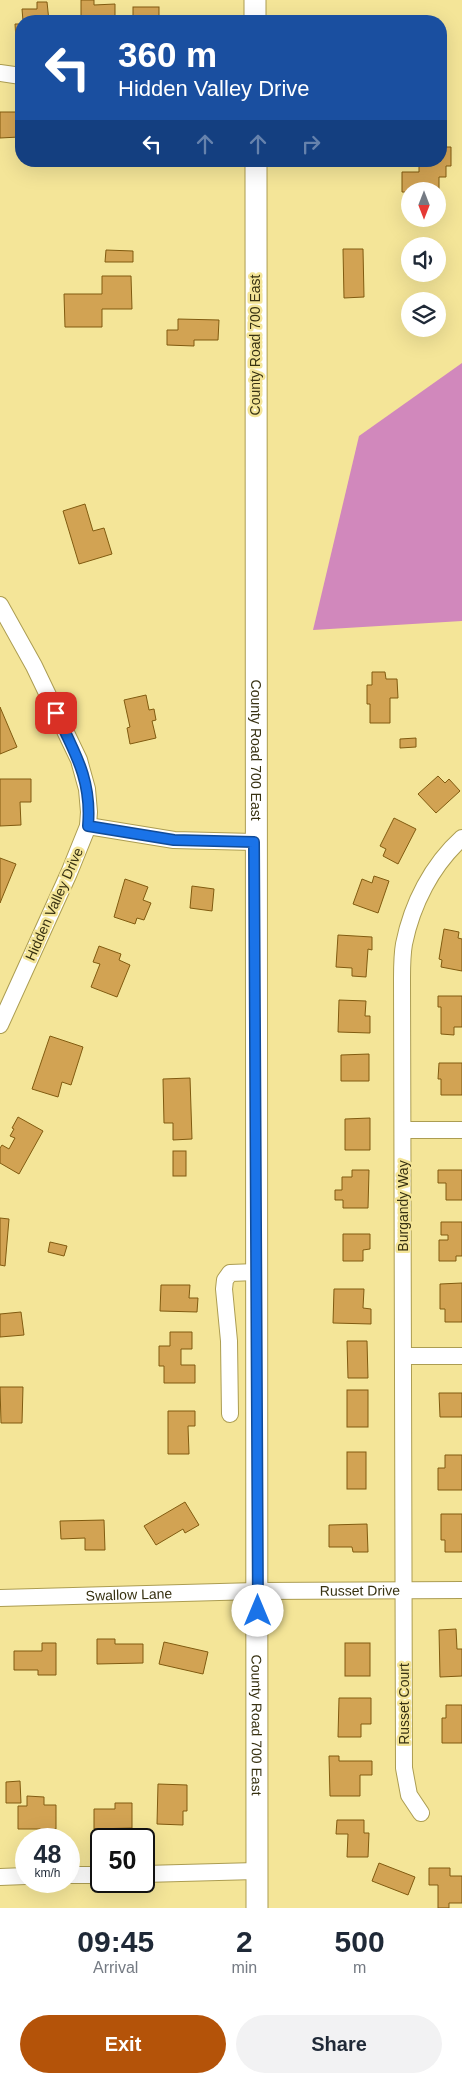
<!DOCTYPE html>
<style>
:root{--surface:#fff;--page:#f2f2f3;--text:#1f2937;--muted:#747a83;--accent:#b45309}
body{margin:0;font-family:Helvetica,sans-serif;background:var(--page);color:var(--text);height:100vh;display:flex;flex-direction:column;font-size:19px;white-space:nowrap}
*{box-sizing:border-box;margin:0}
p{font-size:16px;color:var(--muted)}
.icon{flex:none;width:28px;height:28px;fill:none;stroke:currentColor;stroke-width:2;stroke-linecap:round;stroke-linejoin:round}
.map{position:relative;height:1908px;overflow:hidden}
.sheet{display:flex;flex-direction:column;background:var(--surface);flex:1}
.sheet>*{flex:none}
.guide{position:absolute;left:15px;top:15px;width:432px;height:152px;border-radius:20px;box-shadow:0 5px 20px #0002;background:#1a4fa0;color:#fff;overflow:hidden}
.needle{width:32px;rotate:180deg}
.fabs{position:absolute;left:401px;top:182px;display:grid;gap:10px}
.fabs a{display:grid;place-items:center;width:45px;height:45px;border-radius:50%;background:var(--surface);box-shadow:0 5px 20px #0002;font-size:25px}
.speed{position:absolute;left:15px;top:1828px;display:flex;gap:10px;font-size:25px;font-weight:700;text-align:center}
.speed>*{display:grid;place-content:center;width:65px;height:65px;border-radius:50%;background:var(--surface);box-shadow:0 5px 20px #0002;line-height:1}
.speed small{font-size:12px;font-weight:400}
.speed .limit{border:2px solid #111;border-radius:8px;background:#fff;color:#111}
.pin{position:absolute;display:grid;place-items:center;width:42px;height:42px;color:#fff;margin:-21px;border-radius:10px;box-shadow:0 2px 8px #0006}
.me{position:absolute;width:55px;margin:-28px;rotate:0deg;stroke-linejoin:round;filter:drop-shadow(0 0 4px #0008)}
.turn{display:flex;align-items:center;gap:18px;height:105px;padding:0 20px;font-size:22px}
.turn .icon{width:65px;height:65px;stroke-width:2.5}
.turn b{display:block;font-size:35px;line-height:42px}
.lanes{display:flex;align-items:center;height:48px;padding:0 20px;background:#0003;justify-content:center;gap:25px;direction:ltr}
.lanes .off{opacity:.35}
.eta{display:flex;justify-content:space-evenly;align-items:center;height:85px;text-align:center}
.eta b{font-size:30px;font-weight:800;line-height:35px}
.cta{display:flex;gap:10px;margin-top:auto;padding:10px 20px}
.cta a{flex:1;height:58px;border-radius:30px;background:var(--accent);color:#fff;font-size:20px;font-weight:800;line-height:58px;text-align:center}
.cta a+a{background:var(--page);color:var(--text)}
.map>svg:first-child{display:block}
</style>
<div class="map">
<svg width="462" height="1908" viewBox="0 0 462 1908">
<rect width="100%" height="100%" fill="#f4e598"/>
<path fill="#d188bc" d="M462 363V621L313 630 359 436Z"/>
<g fill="#d2a353" stroke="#815b10">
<path d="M81 0H94V5L115 4V21H74H81Z"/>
<path d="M37 2H47L49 21H23L22 9H37Z"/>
<rect x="133" y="7" width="26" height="14"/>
<path d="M15 24H21V39H16Z"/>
<path d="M0 112H21V144H20L19 137 0 138Z"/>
<path d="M441 147H451V166H446V177H439V193L402 192V172H419V161H441Z"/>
<path d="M343 249H363L364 297 344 298Z"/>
<path d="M106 250 133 251V262H105Z"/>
<path d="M102 276H131L132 309H102V327H65L64 294H102Z"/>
<path d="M178 319 219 320 218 340H194V346L167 345V330H178Z"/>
<path d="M85 504 93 531 104 528 112 554 79 564 63 511Z"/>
<path d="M372 672H385L386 679H397L398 698H390V723H370V704H367V685H372Z"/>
<path d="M146 695 149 710 154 709 156 720 152 721 156 738 130 744 127 728 130 727 124 700Z"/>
<path d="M0 707 17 747 0 754Z"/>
<path d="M416 738V747L400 748V739Z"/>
<path d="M438 776 445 783 449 779 460 791 436 813 418 794Z"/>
<path d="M0 779H31V802H20L21 825 0 826Z"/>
<path d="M394 818 416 829 398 864 383 856 386 849 380 846Z"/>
<path d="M0 858 16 864 0 903Z"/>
<path d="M374 876 389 881 378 913 353 904 362 879 372 883Z"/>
<path d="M125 879 148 887 143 900 151 903 144 920 137 918 135 924 114 917Z"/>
<path d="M192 886 214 889 212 911 190 908Z"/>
<path d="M444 929 459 932 458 938 462 939V971L441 967 442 960 439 959Z"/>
<path d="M338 935 372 937V950L368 949 366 977 352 976V968L336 967Z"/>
<path d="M99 946 121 954 119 960 130 965 117 997 91 987 100 964 93 962Z"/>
<path d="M438 996H462V1027H454V1035L441 1034V1007H438Z"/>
<path d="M339 1000 366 1001 365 1016H370V1033L338 1032Z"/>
<path d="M50 1036 83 1047 71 1085 62 1082 58 1097 32 1089Z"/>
<path d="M369 1054V1081H341V1055Z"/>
<path d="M439 1063H462V1095H441V1079H438Z"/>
<path d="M190 1078 192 1139 173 1140V1123H164L163 1079Z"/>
<path d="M18 1117 43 1131 19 1174 0 1163V1148L2 1145 9 1149 15 1138 10 1136 14 1129 12 1128Z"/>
<path d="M370 1118V1150H345V1119Z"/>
<rect x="173" y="1151" width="13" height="25"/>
<path d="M352 1170H369L368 1208H343V1200H335V1190H342V1177H352Z"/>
<path d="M438 1170H462V1200H446V1183H438Z"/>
<path d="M0 1218 9 1219 5 1266 0 1265Z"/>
<path d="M441 1222H462V1256H456V1261H439V1240H448V1235H441Z"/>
<path d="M343 1234H370V1249L363 1250V1261H343Z"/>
<path d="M50 1242 67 1246 64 1256 48 1252Z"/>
<path d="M462 1283V1322H445V1309H440V1284Z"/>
<path d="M161 1285H190L189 1298H198L197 1312 160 1311Z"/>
<path d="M334 1289H364L363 1308 371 1309V1324L333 1323Z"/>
<path d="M21 1312 24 1335 0 1337V1314Z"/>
<path d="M170 1332H192V1349H181V1365H195V1383H164V1366H159V1346H170Z"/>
<path d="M347 1341H367L368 1378H348Z"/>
<path d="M0 1387H23L22 1423H1Z"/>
<rect x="347" y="1390" width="21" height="37"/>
<path d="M439 1393H462V1417H440Z"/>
<path d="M168 1411H195V1426H188L189 1454H168Z"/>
<rect x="347" y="1452" width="19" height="37"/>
<path d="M445 1455H462V1490H438V1468H445Z"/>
<path d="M185 1502 199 1525 185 1533 183 1529 156 1545 144 1526Z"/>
<path d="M441 1514H462V1552H445V1540H441Z"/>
<path d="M104 1520 105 1550H85V1538L61 1539 60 1521Z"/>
<path d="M367 1524 368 1552H353L352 1547H329V1525Z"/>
<path d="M456 1629 457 1649H462V1676L440 1677 439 1630Z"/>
<path d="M97 1639H115V1644H143V1663L97 1664Z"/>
<path d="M164 1642 208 1652 203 1674 159 1664Z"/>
<path d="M42 1643H56V1675H38V1670H14V1651H42Z"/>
<rect x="345" y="1643" width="25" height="33"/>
<path d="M339 1698H371V1724H361V1737H338Z"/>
<path d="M446 1705H462V1743H442V1718H446Z"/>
<path d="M329 1756H339V1761H372V1775H360V1796H330Z"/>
<path d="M20 1781 21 1803H6V1782Z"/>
<path d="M158 1784 187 1785V1811H183V1825L157 1824Z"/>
<path d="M27 1796 44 1797V1805H56V1829H18V1806H27Z"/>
<path d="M115 1803H132V1828L94 1829V1809H115Z"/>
<path d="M337 1820H364V1833H369L368 1857H347L348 1834H336Z"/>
<path d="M379 1863 415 1877 408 1895 372 1881Z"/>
<path d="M429 1868H450V1876H462V1903H449V1908H438V1885H429Z"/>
</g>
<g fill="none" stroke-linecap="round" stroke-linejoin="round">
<defs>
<g id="minor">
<path d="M0 73 21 76"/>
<path d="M0 605 34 666 79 760 87 789 89 812 88 826 69 873 0 1025"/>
<path d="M88 826 174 840 254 842"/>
<path d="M403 1130H462"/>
<path d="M404 1356H462"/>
<path d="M230 1414 229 1341 224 1289 225 1280 230 1273 256 1272"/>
<path id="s1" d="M0 1598 258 1591 462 1590"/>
<path d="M421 1813 409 1795 404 1768 402 979C402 967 402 955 404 944 412 904 432 865 462 838"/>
<path d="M144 1874 257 1871"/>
<path d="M69 1875H101"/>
<path d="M0 1877 26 1876"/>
</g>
<g id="major">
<path d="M255 0V21"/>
<path id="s2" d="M256 161C255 744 256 1326 257 1908"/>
</g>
</defs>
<use href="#minor" stroke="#ac9d52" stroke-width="18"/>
<use href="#major" stroke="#ac9d52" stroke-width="23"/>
<use href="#minor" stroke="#fff" stroke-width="16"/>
<use href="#major" stroke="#fff" stroke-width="21"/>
</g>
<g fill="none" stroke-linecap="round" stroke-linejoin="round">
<defs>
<path id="route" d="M56 713C75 753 92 780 88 826L174 840 254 842 258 1611"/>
</defs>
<use href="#route" stroke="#114b97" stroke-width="12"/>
<use href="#route" stroke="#1a73e8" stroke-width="9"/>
</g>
<g text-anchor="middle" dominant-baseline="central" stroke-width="5" stroke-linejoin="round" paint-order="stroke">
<g font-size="14" fill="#373111" stroke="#f4e598">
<text transform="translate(255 345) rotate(-90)">County Road 700 East</text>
<text stroke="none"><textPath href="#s2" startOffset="589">County Road 700 East</textPath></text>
<text transform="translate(54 904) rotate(-66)">Hidden Valley Drive</text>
<text transform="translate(403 1206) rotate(-90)">Burgandy Way</text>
<text stroke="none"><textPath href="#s1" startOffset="360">Russet Drive</textPath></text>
<text stroke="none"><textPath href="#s1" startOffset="129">Swallow Lane</textPath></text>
<text transform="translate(404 1704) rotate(-90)">Russet Court</text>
<text stroke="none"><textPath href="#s2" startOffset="1564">County Road 700 East</textPath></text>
</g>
</g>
</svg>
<div class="fabs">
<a><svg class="needle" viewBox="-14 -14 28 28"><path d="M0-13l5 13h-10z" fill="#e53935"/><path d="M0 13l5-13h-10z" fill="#747a83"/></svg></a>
<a><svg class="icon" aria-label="sound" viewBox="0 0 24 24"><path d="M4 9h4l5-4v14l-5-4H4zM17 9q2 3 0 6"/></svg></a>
<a><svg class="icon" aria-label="layers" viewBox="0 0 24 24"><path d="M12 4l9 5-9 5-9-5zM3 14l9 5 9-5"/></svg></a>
</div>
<div class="speed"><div>48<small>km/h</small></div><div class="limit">50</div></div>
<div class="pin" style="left:56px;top:713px;background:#d93025"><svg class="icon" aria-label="arrive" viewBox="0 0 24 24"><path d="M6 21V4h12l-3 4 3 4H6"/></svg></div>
<svg class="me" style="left:258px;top:1611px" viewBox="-20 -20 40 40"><circle r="19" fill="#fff"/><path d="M0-13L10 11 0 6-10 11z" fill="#1a73e8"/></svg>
<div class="guide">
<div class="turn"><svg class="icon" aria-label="left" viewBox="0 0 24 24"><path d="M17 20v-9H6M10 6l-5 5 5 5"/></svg><div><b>360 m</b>Hidden Valley Drive</div></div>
<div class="lanes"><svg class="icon" aria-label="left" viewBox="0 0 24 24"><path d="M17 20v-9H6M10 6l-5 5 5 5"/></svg><svg class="icon off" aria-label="ahead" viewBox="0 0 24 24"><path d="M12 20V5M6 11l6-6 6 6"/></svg><svg class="icon off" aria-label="ahead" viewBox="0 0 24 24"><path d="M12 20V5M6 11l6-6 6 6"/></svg><svg class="icon off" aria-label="right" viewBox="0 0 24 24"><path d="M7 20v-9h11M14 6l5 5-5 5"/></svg></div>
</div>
</div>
<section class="sheet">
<div class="eta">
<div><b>09:45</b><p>Arrival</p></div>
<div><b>2</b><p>min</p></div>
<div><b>500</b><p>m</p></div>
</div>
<div class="cta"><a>Exit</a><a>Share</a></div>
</section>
